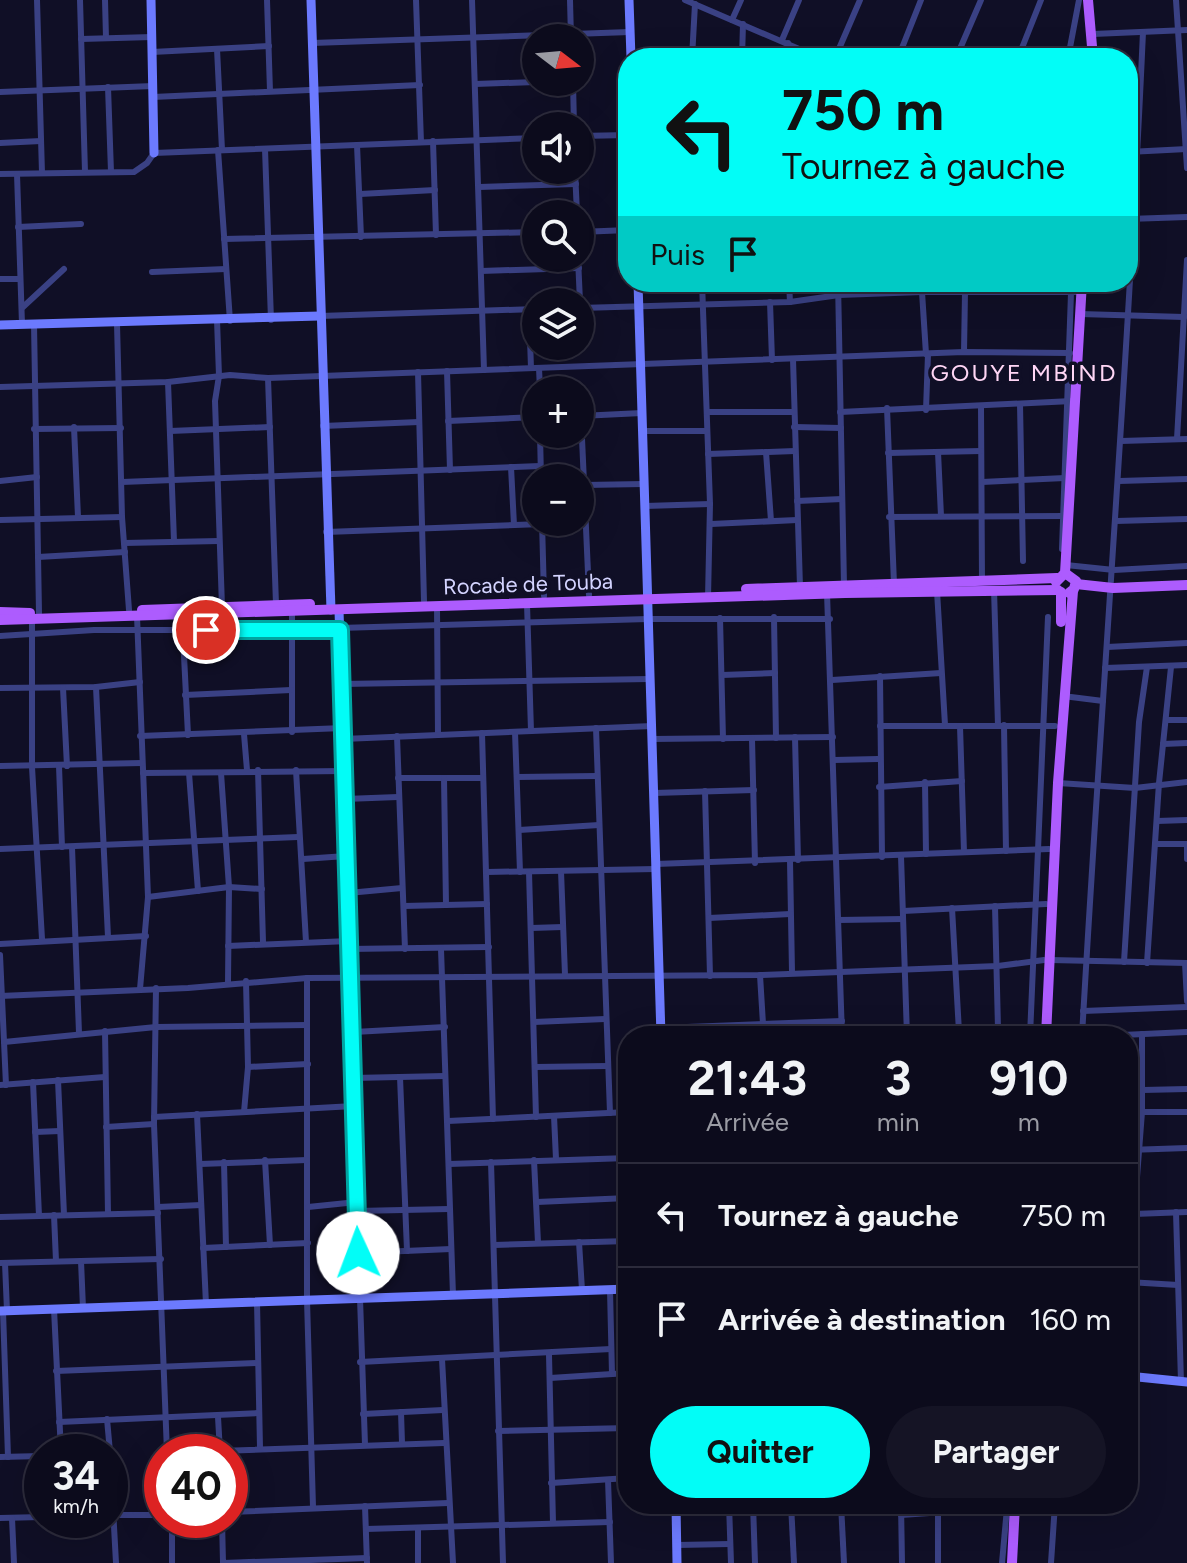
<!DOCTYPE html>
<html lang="fr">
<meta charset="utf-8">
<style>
:root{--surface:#0c0b1c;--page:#151425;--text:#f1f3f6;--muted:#9a9ba3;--line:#2c2b3b;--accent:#02fdf7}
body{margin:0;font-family:Figtree,sans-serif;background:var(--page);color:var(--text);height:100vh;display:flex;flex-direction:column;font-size:30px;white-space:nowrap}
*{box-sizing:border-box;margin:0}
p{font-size:26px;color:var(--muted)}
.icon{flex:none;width:44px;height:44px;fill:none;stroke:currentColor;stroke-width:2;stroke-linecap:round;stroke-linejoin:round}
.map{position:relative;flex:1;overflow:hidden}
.details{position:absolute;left:618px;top:1026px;width:520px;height:488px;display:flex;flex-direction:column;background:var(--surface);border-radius:32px;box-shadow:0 8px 32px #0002,0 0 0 2px var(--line)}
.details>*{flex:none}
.banner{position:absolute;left:618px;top:48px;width:520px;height:244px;border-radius:32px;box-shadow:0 8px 32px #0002,0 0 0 2px var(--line);background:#02fdf7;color:#111;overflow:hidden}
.needle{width:52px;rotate:106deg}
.fabs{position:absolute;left:522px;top:24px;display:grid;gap:16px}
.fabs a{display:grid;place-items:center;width:72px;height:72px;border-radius:50%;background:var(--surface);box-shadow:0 8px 32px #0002,0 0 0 2px var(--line);font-size:40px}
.speed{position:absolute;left:24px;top:1434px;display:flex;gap:16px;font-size:40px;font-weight:700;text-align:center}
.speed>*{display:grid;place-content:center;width:104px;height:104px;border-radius:50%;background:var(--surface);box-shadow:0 8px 32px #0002,0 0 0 2px var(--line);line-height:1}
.speed small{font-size:20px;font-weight:400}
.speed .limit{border:12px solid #d22;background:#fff;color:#111}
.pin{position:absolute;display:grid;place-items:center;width:68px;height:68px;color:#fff;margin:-34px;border:4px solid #fff;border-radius:50%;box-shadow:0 2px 8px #0007}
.me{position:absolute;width:88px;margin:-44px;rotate:358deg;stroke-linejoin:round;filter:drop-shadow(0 0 6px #0008)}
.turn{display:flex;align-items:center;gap:28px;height:168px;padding:0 32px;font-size:36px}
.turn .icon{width:104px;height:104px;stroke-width:2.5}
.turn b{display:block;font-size:56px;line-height:68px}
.then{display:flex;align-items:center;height:76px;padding:0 32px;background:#0003;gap:16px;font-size:30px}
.eta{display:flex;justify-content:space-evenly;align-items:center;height:136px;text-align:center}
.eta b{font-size:48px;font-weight:700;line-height:56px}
.button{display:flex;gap:16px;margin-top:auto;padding:16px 32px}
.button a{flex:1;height:92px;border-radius:48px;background:var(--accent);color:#111;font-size:32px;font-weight:700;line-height:92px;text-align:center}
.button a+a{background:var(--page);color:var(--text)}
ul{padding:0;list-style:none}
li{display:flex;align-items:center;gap:24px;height:104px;padding:0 32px;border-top:2px solid var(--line)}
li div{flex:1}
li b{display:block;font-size:30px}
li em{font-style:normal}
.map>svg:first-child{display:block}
</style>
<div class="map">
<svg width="1187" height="1563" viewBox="0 0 1187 1563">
<rect width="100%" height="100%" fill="#100f26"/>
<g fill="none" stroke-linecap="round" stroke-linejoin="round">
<g stroke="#3a4184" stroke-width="6">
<path d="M37 0 42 173"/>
<path d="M80 0 85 172"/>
<path d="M105 0 106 38"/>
<path d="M267 0 270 91"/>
<path d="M416 0 421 142"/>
<path d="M472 0 484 370"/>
<path d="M570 0 571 38"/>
<path d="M685 0 820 58"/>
<path d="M1176 0 1187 168"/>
<path d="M732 20 741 0"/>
<path d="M1093 34 1187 30"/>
<path d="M81 39 152 37"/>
<path d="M782 40 799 0"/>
<path d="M312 43 630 32"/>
<path d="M788 43V58"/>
<path d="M217 49 222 150"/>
<path d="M152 52 269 46"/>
<path d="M692 58 695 4"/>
<path d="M742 58 743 24"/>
<path d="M835 58 860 0"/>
<path d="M898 58 921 0"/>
<path d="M956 58 981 0"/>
<path d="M1018 58 1041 0"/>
<path d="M1068 58 1079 0"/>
<path d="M573 82 574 126"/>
<path d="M475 84 536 82"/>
<path d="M108 87 111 172"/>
<path d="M0 92 153 86"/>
<path d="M153 97 420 85"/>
<path d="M580 136 628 135"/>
<path d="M433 141 436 235"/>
<path d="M0 143 41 141"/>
<path d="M357 145 361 237"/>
<path d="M265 149 271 320"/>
<path d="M218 150 230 321"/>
<path d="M1128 152 1187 149"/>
<path d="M575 170 577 214"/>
<path d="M0 174 134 172 147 163 154 153 536 138"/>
<path d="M17 174 22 324"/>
<path d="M479 187 576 184"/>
<path d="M360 194 435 190"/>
<path d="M1128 219 1187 217"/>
<path d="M18 227 81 224"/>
<path d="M580 232 628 230"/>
<path d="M224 239 536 232"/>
<path d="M578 258 580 302"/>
<path d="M481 271 579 268"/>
<path d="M152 272 226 269"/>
<path d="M0 279H19"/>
<path d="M702 282 710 504 708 598"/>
<path d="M789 282 790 302"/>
<path d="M838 282 844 585"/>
<path d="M922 292 926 354"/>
<path d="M770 302 772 360"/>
<path d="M23 307 64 269"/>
<path d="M580 308 790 302 839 295 922 292H1081"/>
<path d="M529 310 531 368"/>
<path d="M1080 314 1184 317"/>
<path d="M320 316 536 309"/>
<path d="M217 320 219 376 215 401 222 607"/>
<path d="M34 324 39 613"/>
<path d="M117 324 122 517 129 610"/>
<path d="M964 352 965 292"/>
<path d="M793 359 800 587"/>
<path d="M539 368 540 390"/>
<path d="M447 371 450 470"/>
<path d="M418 372 424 601"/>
<path d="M268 378 276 604"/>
<path d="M168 382 174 541"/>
<path d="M0 387 168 382 230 375 268 378 964 352 1070 353"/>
<path d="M1020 404 1023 561"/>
<path d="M981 407 982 581"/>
<path d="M887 408 894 584"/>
<path d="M926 410 928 354"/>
<path d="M707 412H793"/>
<path d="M840 412 1072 401"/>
<path d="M580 416 642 413"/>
<path d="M581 416 589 595"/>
<path d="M448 421 536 417"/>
<path d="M323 426 419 422"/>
<path d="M74 427 78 517"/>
<path d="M794 427 841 428"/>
<path d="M34 429 121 428"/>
<path d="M170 431 270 427"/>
<path d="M642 431H707"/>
<path d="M540 434 541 478"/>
<path d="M1177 439 1187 260"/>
<path d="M1121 441 1187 439"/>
<path d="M766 452 771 521"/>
<path d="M938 452 941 516"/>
<path d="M888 453 981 451"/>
<path d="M708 454 795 451"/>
<path d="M511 467 514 525"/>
<path d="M0 481 37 477"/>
<path d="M1119 481 1187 479"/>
<path d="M122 482 540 466"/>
<path d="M982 482 1065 478"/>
<path d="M584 485 644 484"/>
<path d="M797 501 842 499"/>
<path d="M645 506 710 504"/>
<path d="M889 517 1065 516"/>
<path d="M0 520 122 517"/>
<path d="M1116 521 1187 519"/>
<path d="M542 522 544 596"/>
<path d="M711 524 797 520"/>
<path d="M326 532 542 524"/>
<path d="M124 543 219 541"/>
<path d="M1062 549 1071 293"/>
<path d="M38 557 125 552"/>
<path d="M1066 565 1114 570 1187 566"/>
<path d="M994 589 998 726"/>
<path d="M937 591 945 725"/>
<path d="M827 593 842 1036"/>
<path d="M527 604 531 731"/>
<path d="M437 607 438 735"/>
<path d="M292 611V732"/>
<path d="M228 614 230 630 240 631 648 619H830"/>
<path d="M137 616 148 897 140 989"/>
<path d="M182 616 188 735"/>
<path d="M774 617 776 738"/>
<path d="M720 618 723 739"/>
<path d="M32 619V767L42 939"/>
<path d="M0 636 94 630H230"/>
<path d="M1107 647 1187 643"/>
<path d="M1105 668 1187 665"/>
<path d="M722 675 775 673"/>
<path d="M880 676 882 857"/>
<path d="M832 680 941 673"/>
<path d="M342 684 650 679"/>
<path d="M96 687 108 937"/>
<path d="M0 688 96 687 140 682"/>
<path d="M63 688 67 766"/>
<path d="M185 695 291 690"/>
<path d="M1063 696 1103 701"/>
<path d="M1168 720H1187"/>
<path d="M1004 725 1006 851"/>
<path d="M880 726H1055"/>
<path d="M960 726 964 852"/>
<path d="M596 728 610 1113"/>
<path d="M515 732 520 872"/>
<path d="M482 733 493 1119"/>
<path d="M244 734 247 770"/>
<path d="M140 736 343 728"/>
<path d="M397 736 405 949"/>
<path d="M795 737 798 860"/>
<path d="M343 739 652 726"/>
<path d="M652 739 833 737"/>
<path d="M752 739 755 863"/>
<path d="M1163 744 1187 743"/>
<path d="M834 760 878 759"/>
<path d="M0 766 142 763"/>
<path d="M59 766 62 847"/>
<path d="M258 770 263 942"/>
<path d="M296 770 306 942"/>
<path d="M143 773 344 771"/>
<path d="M189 773 198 891"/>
<path d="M221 773 229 887 228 982"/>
<path d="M517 777 597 776"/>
<path d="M398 778H483"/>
<path d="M444 778 446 905"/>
<path d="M925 782 926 854"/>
<path d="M1058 783 1135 788 1187 782"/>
<path d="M879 787 962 781"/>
<path d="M705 791 710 976"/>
<path d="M654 793 754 790"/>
<path d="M345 799 398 797"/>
<path d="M1157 821 1187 820"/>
<path d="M519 830 599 825"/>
<path d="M1155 844H1187"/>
<path d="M1187 844V859"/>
<path d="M72 847 79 1033"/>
<path d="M0 849 298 837"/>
<path d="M901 856 907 1036"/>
<path d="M303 859 346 856"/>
<path d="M790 861 792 972"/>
<path d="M656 864 1049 849"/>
<path d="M561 871 565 975"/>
<path d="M487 872 656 869"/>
<path d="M529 872 536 1117"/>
<path d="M348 893 402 888"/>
<path d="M148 897 229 887 262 889"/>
<path d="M404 906 487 904"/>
<path d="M995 906 998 1029"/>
<path d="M952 908 959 1032"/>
<path d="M903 911 1046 904"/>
<path d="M709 918 790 914"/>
<path d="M839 920 903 919"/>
<path d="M531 928 563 927"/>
<path d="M0 944 146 936"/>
<path d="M228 946 349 941"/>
<path d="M349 949 489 947"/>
<path d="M441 949 453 1295"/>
<path d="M0 955 6 1085"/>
<path d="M1050 960 1187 963"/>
<path d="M1124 962 1139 722 1147 667"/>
<path d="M1147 963 1159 783 1171 667"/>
<path d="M1185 963 1187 1001"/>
<path d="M760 975 763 1024"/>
<path d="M307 978V1300L313 1507"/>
<path d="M156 988 154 1124 167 1452"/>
<path d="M0 996 188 988 307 978 760 975 998 966 1044 960"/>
<path d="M1083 1011 1187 1007"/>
<path d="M534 1022 605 1019"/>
<path d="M784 1024V1036"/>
<path d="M661 1028 842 1021"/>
<path d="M105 1031 108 1214"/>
<path d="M354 1032 445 1027"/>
<path d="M907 1034 1040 1027"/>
<path d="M1030 1036 1048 617"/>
<path d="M1082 1036C1101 701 1128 367 1143 32"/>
<path d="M1101 1036 1187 1032"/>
<path d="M4 1042 156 1027 307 1025"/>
<path d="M248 1067 308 1064"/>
<path d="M535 1067 608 1066"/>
<path d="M400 1077 407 1251"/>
<path d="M353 1078 445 1076"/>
<path d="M58 1080 64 1215"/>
<path d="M33 1082 39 1216"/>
<path d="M0 1085 105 1077"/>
<path d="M1143 1090 1187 1089"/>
<path d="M244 1112 248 1067 246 981"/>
<path d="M1142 1112H1187"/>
<path d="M197 1114 206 1304"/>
<path d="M554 1116 556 1159"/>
<path d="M154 1117 354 1106"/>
<path d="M448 1121 628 1112"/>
<path d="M106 1127 154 1124"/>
<path d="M35 1132 60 1131"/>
<path d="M1128 1150 1187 1148"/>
<path d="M265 1160 270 1245"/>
<path d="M534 1160 538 1243"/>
<path d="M224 1162 226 1247"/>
<path d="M491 1162 503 1563"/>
<path d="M200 1164 307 1160"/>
<path d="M449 1164 628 1158"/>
<path d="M537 1202 628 1198"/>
<path d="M158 1207 201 1205"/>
<path d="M308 1207 357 1202"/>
<path d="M357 1211 449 1209"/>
<path d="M1176 1212 1181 1382"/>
<path d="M1134 1214 1187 1212"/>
<path d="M54 1215 56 1261"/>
<path d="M0 1217 158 1213"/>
<path d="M579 1242 582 1290"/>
<path d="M494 1245 628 1241"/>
<path d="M203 1248 308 1243"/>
<path d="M358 1253 451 1249"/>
<path d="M81 1261 83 1308"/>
<path d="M0 1263 161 1259"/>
<path d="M5 1263 7 1311"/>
<path d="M1128 1282 1178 1285"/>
<path d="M1129 1282 1142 1112V1034"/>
<path d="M610 1290 612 1374"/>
<path d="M360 1298 365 1445"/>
<path d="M257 1302 260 1448"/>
<path d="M54 1309 61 1452"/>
<path d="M3 1311 8 1457"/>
<path d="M549 1355 553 1523"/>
<path d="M442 1359 453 1563"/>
<path d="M360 1362 611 1349"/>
<path d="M56 1371 258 1363"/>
<path d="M550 1378 628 1373"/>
<path d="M401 1412 402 1443"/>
<path d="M363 1414 443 1410"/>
<path d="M218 1417 220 1452"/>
<path d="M107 1419 110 1452"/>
<path d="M59 1422 259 1413"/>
<path d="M498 1431 628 1428"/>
<path d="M220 1451 444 1443"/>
<path d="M110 1453 116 1563"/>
<path d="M0 1457 42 1456"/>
<path d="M608 1480 611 1563"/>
<path d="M551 1483 628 1478"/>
<path d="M729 1504 731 1563"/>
<path d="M753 1504 755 1563"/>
<path d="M791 1504 794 1563"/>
<path d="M841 1504 844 1563"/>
<path d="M901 1504 902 1563"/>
<path d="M365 1506 367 1563"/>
<path d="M791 1506 841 1505"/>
<path d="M230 1512 448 1503"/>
<path d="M110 1515H162"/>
<path d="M901 1515 1015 1507"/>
<path d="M0 1518 42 1517"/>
<path d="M12 1518 14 1563"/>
<path d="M222 1520 223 1563 367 1558"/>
<path d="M366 1529 610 1522"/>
<path d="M418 1529V1563"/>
<path d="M677 1545 730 1544"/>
<path d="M172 1563V1520"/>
<path d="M938 1563V1513"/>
<path d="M1002 1563 1007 1508"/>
<path d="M1051 1563 1055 1504"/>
</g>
<g stroke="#6c7afe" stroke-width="9">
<path d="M151 0 154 153"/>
<path d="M311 0 331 610"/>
<path d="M629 0 631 58"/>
<path d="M638 282 661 1036"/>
<path d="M0 325 320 316"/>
<path d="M339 610 360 1298"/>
<path d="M0 1311 628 1289"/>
<path d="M1128 1376 1187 1382"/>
<path d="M676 1504 677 1563"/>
</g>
<g stroke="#ad5cfe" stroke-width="10">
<path d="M1088 0 1093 58"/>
<path d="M1065 573 1076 581 1074 589 1069 593"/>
<path d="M1056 582 1065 573 1082 282"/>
<path d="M1076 584 1113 588 1187 585"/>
<path d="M746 589 1057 578"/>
<path d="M1061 592V622"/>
<path d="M142 610 310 604"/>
<path d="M0 612 30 613"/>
<path d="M0 620 845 593 1058 590"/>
<path d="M1046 1036 1058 783 1073 591"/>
<path d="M1012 1563 1015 1504"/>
</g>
</g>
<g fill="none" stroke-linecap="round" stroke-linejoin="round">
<defs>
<path id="route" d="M206 630H340L358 1253"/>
</defs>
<use href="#route" stroke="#01a4a1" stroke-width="20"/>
<use href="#route" stroke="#02fdf7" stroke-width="14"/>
</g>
<g text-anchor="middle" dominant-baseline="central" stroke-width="7" stroke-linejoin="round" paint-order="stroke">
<g font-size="22" fill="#d4d4ff" stroke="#100f26">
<text transform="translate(528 584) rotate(-2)">Rocade de Touba</text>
</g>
<g font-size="24" letter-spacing="2" fill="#ffd6f5" stroke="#100f26">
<text x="1024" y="372">GOUYE MBIND</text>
</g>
</g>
</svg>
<div class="fabs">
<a><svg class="needle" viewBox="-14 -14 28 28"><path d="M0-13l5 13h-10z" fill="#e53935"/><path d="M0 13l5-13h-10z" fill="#9a9ba3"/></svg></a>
<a><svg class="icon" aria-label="sound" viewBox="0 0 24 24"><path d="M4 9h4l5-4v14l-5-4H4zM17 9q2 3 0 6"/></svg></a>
<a><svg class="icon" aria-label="search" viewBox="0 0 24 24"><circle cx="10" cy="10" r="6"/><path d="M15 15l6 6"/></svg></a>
<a><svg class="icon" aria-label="layers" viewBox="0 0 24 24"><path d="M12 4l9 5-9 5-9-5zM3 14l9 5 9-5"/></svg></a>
<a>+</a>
<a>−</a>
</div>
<div class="speed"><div>34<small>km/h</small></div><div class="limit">40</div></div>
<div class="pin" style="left:206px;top:630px;background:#d93025"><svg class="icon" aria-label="arrive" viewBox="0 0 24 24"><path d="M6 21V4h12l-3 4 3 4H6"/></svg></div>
<svg class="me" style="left:358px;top:1253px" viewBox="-20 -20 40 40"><circle r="19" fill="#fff"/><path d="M0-13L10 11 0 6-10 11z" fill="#02fdf7"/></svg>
<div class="banner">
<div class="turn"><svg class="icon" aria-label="left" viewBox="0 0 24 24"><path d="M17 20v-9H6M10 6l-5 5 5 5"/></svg><div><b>750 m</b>Tournez à gauche</div></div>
<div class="then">Puis<svg class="icon" aria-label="arrive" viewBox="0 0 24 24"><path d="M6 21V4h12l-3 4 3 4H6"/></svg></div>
</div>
<section class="details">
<div class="eta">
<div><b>21:43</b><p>Arrivée</p></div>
<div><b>3</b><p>min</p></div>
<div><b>910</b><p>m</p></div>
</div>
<ul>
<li><svg class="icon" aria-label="left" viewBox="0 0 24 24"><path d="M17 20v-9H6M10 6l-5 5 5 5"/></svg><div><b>Tournez à gauche</b></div><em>750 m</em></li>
<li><svg class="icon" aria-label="arrive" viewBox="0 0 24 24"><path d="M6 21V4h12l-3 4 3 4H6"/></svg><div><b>Arrivée à destination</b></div><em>160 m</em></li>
</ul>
<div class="button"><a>Quitter</a><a>Partager</a></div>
</section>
</div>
